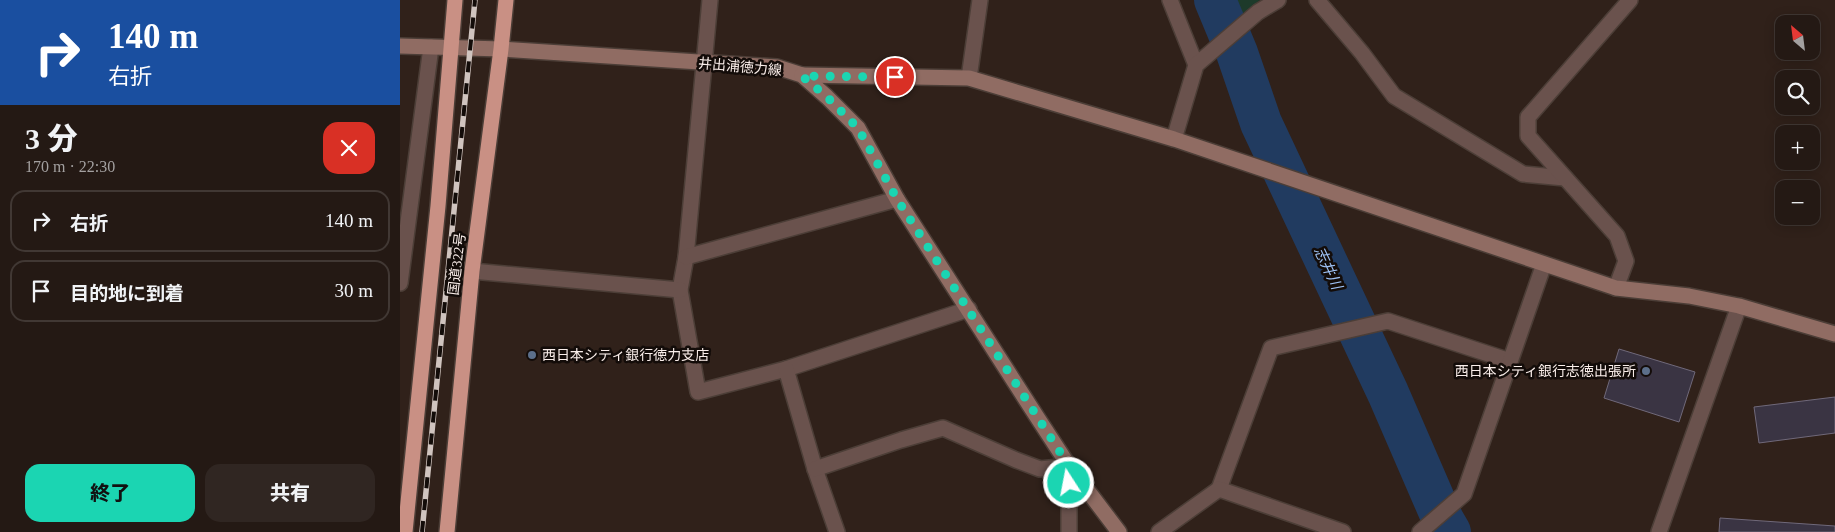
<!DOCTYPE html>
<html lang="ja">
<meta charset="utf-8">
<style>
:root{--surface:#241914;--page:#302622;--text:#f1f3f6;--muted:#a3a0a0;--line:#413834;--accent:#1bd5b2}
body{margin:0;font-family:"Times New Roman","Noto Sans JP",serif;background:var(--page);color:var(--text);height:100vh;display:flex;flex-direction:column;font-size:19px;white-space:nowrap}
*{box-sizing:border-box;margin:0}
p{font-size:16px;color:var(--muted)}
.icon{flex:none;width:28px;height:28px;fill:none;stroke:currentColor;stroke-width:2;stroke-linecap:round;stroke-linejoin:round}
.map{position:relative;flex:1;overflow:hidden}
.drawer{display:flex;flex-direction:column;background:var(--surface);width:400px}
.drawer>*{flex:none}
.hud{background:#1a4fa0;color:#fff;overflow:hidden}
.needle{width:32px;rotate:332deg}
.buttons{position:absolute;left:1375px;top:15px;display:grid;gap:10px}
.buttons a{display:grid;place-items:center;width:45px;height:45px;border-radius:10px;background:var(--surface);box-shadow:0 2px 12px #0003,0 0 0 1px var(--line);font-size:25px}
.pin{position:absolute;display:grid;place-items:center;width:42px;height:42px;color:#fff;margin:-21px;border:2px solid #fff;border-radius:50%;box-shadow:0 1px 5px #0007}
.me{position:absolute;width:55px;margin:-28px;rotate:349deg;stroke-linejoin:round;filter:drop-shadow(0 0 4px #0008)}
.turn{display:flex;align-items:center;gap:18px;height:105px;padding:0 25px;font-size:22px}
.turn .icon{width:65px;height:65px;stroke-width:2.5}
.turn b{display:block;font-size:35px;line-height:42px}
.round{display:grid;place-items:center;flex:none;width:52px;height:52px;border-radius:15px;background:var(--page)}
.overview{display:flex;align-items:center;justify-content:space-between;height:85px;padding:0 25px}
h1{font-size:30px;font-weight:800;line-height:38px}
.cta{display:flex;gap:10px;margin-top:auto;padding:10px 25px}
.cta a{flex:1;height:58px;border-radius:15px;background:var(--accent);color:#111;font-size:20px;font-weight:800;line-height:58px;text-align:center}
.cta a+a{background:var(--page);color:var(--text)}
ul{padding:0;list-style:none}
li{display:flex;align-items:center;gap:15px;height:62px;margin:0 10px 8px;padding:0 15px;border:2px solid var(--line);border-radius:15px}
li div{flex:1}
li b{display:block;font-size:19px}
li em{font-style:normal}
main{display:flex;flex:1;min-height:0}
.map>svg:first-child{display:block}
</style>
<main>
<section class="drawer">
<div class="hud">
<div class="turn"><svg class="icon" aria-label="right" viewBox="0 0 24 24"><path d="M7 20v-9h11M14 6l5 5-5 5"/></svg><div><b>140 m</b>右折</div></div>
</div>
<div class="overview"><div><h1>3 分</h1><p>170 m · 22:30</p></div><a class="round" style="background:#d93025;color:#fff"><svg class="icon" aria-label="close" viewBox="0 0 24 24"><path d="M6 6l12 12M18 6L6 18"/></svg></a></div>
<ul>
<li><svg class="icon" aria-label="right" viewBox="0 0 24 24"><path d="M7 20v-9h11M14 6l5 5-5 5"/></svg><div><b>右折</b></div><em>140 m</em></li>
<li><svg class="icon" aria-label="arrive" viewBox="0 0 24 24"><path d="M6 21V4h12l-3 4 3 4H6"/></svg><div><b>目的地に到着</b></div><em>30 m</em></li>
</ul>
<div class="cta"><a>終了</a><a>共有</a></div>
</section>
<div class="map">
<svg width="1435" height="532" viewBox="0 0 1435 532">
<rect width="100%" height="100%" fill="#30211a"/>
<path fill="#1d3a2a" d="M823 0H860L832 22Z"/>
<path fill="#213b60" stroke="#627189" d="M805 0H823L832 22 861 123Z"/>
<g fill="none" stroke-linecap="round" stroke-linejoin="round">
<path stroke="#213b60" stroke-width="42" d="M815 0 837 53 861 123 988 393 1043 520 1050 532"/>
</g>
<g fill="#3a3443" stroke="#70697a">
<path d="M1219 349 1295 372 1279 422 1204 398Z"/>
<path d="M1435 397V433L1359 443 1354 407Z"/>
<path d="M1320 518 1435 526V532H1319Z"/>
</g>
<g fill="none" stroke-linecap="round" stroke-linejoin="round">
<defs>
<g id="street">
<path d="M310 0 286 257 280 290 298 392 386 369 569 309"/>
<path d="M770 0 796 65"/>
<path d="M917 0 962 53 994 96 1123 174 1165 178"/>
<path d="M569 78 580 0"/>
<path d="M774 139 796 65 858 12 878 0"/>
<path d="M286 257 497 199"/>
<path d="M72 271 280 290"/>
<path d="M0 283 31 47"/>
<path d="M1216 288 1226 261 1217 236 1128 136V117L1230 0"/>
<path d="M386 369 415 469 437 532"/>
<path d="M415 469 501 440 543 428 616 460 640 469 669 466V532"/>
<path d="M819 489 871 348 988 321 1110 361"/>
<path d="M759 532 819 489 943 532"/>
<path d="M1020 532 1064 494 1144 264"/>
<path d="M1259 532 1339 306"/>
</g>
<g id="secondary">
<path d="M0 46 101 49 377 67 402 75 427 97 458 128 497 199 637 417 669 466 719 532"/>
<path d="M402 75 569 78 774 139 1216 288 1289 296 1339 306 1435 334"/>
</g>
<g id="highway">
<path d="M5 532 38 206 55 0"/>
<path d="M47 532 72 271 101 49 106 0"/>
</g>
</defs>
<use href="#street" stroke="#4c3e37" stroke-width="18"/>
<use href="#secondary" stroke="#4c3e37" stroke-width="18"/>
<use href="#highway" stroke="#4c3e37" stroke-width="18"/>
<use href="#street" stroke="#6a524d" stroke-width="15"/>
<use href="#secondary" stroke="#906c63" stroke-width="15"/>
<use href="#highway" stroke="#c99084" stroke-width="15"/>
<defs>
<path id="rail" d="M22 532 75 0"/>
</defs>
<use href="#rail" stroke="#d0c4bf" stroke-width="5.5"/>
<use href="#rail" stroke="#130c09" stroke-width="4" stroke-dasharray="11" stroke-linecap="butt"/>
</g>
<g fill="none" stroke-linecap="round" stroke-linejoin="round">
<path stroke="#1bd5b2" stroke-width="9" stroke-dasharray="0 16.2" d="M495 77 402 76 427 97 458 128 497 199 669 466V483"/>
</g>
<g fill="#5c6f8a" stroke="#130c09" stroke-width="2">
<circle cx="132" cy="355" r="5"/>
<circle cx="1246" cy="371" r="5"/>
</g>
<g text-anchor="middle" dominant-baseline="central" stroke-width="5" stroke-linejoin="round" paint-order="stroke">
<g font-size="14" fill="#faeeea" stroke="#130c09">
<text transform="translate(340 67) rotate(5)">井出浦徳力線</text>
<text transform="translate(57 264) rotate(-83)">国道322号</text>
</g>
<g font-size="14" fill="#faeeea" stroke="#130c09" text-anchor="start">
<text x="142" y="355">西日本シティ銀行徳力支店</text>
<text x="1236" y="371" text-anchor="end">西日本シティ銀行志徳出張所</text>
</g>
<g font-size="15" font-style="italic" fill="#9dc1f4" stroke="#130c09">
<text transform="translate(928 268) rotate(65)">志井川</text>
</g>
</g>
</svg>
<div class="buttons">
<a><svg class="needle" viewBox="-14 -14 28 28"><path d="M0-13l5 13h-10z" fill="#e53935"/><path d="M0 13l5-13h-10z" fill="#a3a0a0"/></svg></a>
<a><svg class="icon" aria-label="search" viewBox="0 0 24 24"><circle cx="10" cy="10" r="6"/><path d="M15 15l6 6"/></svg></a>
<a>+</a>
<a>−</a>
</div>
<div class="pin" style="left:495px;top:77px;background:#d93025"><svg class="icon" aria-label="arrive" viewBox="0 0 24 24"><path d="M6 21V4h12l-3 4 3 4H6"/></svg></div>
<svg class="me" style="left:669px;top:483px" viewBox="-20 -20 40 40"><circle r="17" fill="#1bd5b2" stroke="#fff" stroke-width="3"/><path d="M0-11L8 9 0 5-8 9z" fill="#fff"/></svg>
</div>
</main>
